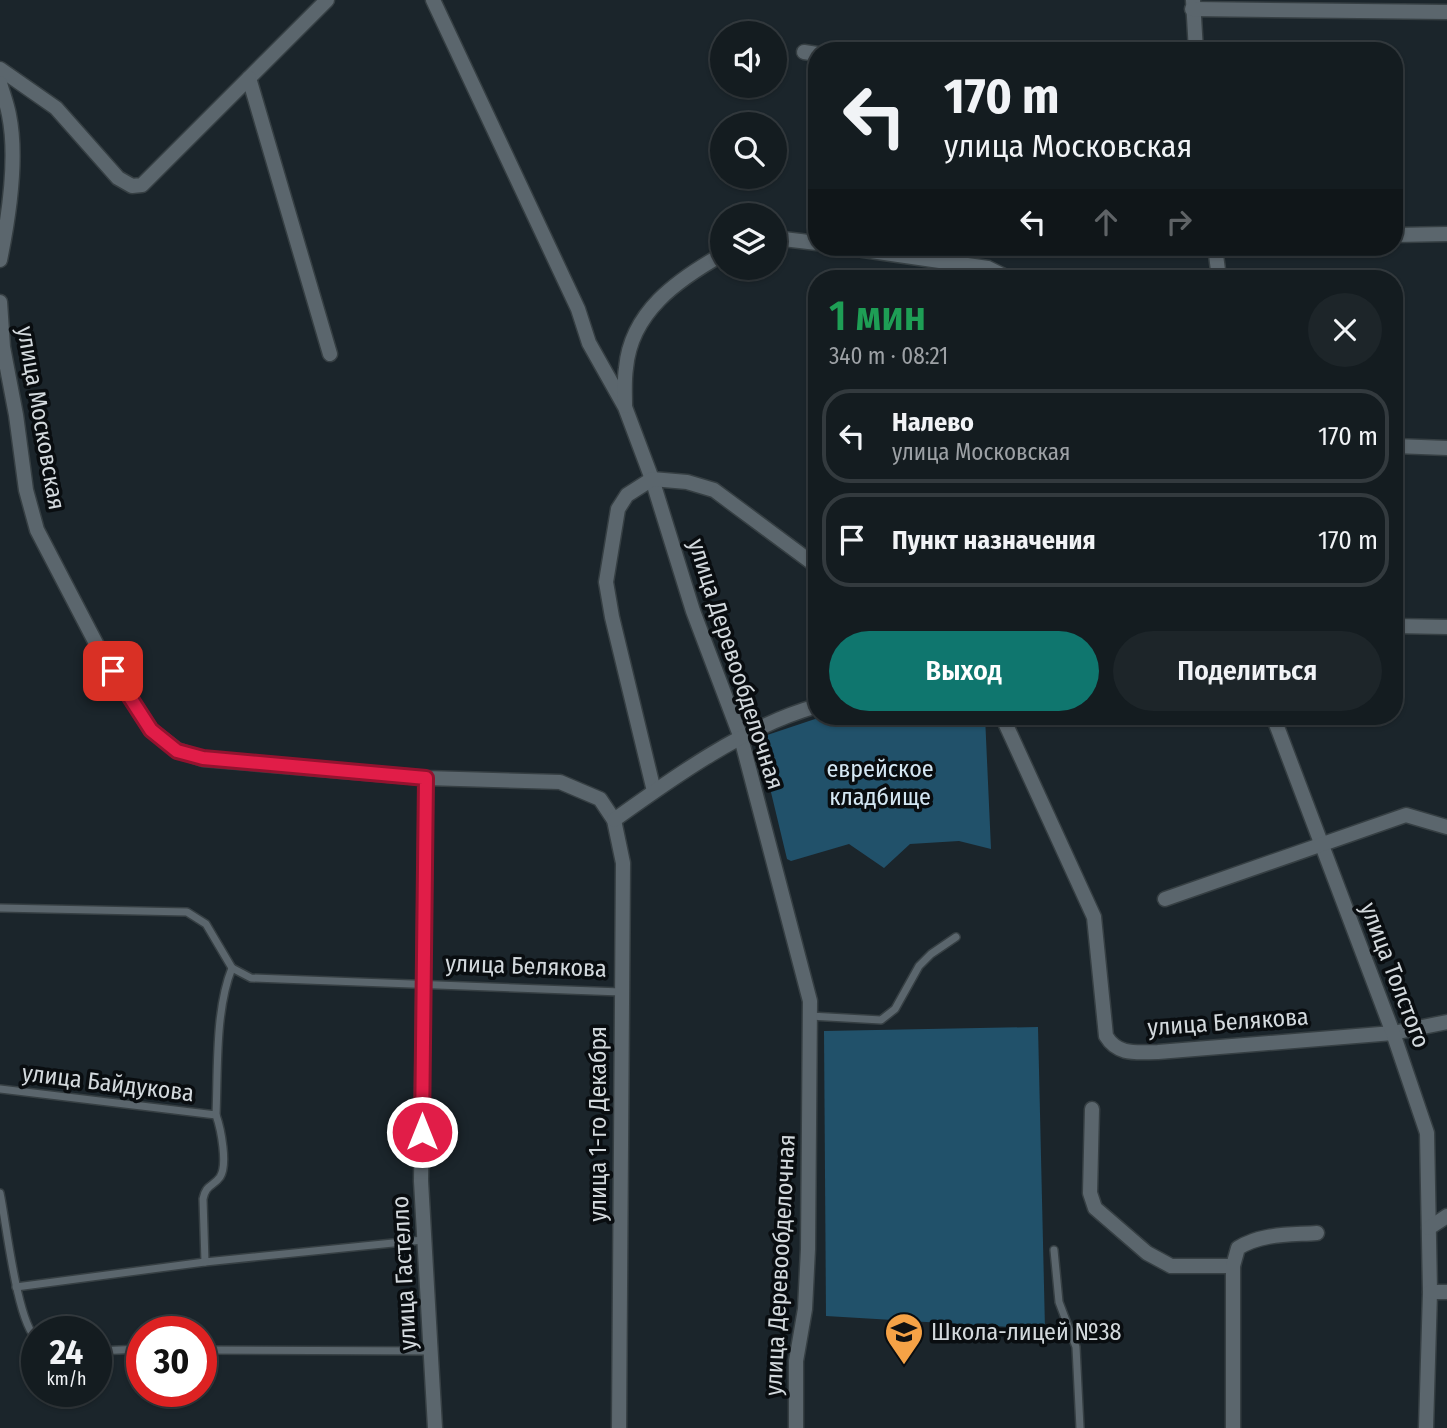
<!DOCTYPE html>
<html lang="ru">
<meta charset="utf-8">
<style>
:root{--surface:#141c20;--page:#1d2529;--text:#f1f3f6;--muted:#9da1a5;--line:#333a3e;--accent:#0f766e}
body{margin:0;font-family:"Fira Sans Condensed",sans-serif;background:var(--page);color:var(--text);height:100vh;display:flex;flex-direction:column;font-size:26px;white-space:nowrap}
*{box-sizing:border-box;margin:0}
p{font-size:23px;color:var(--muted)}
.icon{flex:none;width:38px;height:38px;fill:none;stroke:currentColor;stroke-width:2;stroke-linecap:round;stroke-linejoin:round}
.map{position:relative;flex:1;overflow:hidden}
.details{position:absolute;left:808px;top:270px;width:595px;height:455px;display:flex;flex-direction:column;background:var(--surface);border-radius:28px;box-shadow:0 2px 5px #0004,0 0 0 2px var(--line)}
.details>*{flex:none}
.hud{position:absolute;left:808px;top:42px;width:595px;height:214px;border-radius:28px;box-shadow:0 2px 5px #0004,0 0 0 2px var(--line);background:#141c20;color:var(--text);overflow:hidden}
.buttons{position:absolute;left:710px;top:21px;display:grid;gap:14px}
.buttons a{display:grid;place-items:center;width:77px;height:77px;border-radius:50%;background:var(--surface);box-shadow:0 2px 5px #0004,0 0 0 2px var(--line);font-size:35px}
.speed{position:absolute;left:21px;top:1316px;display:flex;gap:14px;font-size:35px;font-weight:700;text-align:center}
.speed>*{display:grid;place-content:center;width:91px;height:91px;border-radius:50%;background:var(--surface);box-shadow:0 2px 5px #0004,0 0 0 2px var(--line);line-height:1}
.speed small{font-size:18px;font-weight:400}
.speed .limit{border:10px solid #d22;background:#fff;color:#111}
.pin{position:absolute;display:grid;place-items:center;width:60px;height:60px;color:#fff;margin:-30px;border-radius:14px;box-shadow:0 4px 10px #0006}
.me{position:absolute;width:77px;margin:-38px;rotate:0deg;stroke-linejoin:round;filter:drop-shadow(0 0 5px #0008)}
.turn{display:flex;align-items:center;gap:24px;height:147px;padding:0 21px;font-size:32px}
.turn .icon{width:91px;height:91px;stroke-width:2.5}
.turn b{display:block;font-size:49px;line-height:60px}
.lanes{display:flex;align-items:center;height:66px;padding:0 21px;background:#0003;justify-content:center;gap:35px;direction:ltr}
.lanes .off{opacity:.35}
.round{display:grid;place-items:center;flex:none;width:74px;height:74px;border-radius:37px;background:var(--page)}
.overview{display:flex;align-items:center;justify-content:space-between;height:119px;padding:0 21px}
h1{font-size:42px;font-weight:600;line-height:52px;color:#1e9e55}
.primary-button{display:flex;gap:14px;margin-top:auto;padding:14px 21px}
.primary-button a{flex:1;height:80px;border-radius:42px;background:var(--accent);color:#fff;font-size:28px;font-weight:600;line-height:80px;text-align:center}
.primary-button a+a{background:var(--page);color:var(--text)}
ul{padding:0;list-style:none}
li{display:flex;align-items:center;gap:21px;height:94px;margin:0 14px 10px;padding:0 7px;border:4px solid var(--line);border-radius:28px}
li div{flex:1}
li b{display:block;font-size:26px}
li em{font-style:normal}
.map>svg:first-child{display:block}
</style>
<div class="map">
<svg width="1447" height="1428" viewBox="0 0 1447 1428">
<rect width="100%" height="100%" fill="#1b252b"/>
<g fill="#21516a">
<path d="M824 716H985L991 849 959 841 910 844 884 868 849 844 791 861 787 859 758 738Z"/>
<path d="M1038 1027 1045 1329 826 1316 824 1031Z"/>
</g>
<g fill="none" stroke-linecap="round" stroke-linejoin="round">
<defs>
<g id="service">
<path d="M0 908 187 912 206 924 232 968 251 978 621 992"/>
<path d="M810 1016 881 1020 895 1009 919 966 931 954 956 937"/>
<path d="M0 1089 216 1115C221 1129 228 1165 220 1177 213 1187 206 1184 203 1199L205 1262 423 1240"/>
<path d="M216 1115C218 1069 215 1010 232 968"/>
<path d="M0 1193C6 1221 17 1324 37 1339"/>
<path d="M1054 1250 1059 1302 1076 1347 1080 1428"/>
<path d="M16 1287 205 1262"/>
<path d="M201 1350 431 1351"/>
<path d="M96 1351 142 1349"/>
</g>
<g id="minor">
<path d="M327 0 249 78 330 354"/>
<path d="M433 0 578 309 589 343 625 407 652 479 693 611 741 738 810 1001 808 1249 805 1309 796 1361V1428"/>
<path d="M1193 0 1196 51"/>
<path d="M1192 9 1447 12"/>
<path d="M804 52 817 54"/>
<path d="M0 69 56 108 118 178 132 186 142 185 249 78"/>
<path d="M0 83C3 94 7 104 9 115 18 159 9 216 0 260"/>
<path d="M1395 235 1447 234"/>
<path d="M775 238 817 243"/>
<path d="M843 247 988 268 1008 278"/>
<path d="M1215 247 1219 278"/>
<path d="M0 302 3 347 16 415 26 490 37 530 100 651 151 730 177 750 203 759 426 778 560 782 600 799 614 820 623 863 619 1428"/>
<path d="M625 406C625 394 624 381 626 368 631 312 677 280 723 254"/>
<path d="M1395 446 1447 448"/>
<path d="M1395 626 1447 627"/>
<path d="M1002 716 1094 917 1106 1036C1118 1056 1137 1052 1158 1052L1393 1033 1447 1022"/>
<path d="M1273 716 1393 1033 1427 1133 1430 1292 1426 1428"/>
<path d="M426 778 421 1181 435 1428"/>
<path d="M654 791 612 617 606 582 618 509 627 495 652 479 687 482 714 490 811 562H817"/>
<path d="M614 820C674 777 745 726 817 706"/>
<path d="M1165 899 1406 815 1447 827"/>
<path d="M1092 1109 1090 1193 1095 1208 1147 1253 1171 1266H1233"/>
<path d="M1429 1228 1447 1216"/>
<path d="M1430 1292H1447"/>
<path d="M1233 1428V1266L1238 1248C1262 1233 1290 1235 1317 1233"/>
</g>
</defs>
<use href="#service" stroke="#363f43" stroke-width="10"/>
<use href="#minor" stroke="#363f43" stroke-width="17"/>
<use href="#service" stroke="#5b666d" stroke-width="7"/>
<use href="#minor" stroke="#5b666d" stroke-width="14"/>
</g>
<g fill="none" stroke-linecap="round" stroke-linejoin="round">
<defs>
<path id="route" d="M113 671 151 730 177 751 203 758 426 778 422 1132"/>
</defs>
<use href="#route" stroke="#92132f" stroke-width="18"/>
<use href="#route" stroke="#e11d48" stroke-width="12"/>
</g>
<defs>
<symbol id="school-pin" viewBox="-11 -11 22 30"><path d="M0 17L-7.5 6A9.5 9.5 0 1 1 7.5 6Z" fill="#f5a246" stroke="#090d10"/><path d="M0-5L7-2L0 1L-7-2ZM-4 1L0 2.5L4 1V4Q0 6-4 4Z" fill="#111"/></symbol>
</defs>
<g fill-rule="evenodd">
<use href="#school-pin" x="882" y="1310" width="44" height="60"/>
</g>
<g text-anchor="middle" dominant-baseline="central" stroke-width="7" stroke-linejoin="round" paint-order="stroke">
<g font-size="24" fill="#d3d9dd" stroke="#090d10">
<text transform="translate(41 418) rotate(80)">улица Московская</text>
<text transform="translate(736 664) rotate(72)">улица Деревообделочная</text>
<text transform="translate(526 966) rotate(2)">улица Белякова</text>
<text transform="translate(1395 975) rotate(69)">улица Толстого</text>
<text transform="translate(1228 1022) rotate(-4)">улица Белякова</text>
<text transform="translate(108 1083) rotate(7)">улица Байдукова</text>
<text transform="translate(598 1124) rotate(-90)">улица 1-го Декабря</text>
<text transform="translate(780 1265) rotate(-87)">улица Деревообделочная</text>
<text transform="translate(404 1273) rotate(-93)">улица Гастелло</text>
</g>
<g font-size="24" fill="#d4e7f3" stroke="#090d10">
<text x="880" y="769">еврейское<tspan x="880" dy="28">кладбище</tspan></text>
</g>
<g font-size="24" fill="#d3d9dd" stroke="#090d10" text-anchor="start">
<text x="931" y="1332">Школа-лицей №38</text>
</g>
</g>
</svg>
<div class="buttons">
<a><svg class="icon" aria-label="sound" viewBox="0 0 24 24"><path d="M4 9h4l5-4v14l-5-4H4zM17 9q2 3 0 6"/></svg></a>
<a><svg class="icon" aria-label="search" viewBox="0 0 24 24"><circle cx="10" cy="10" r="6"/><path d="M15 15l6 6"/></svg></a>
<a><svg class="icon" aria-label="layers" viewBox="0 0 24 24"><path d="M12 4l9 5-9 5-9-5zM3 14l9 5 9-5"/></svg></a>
</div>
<div class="speed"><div>24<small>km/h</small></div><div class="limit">30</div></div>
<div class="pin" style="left:113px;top:671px;background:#d93025"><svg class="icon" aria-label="arrive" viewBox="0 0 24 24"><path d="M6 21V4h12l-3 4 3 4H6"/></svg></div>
<svg class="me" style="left:422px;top:1132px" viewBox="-20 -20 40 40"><circle r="17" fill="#e11d48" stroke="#fff" stroke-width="3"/><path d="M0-11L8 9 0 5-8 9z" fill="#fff"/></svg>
<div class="hud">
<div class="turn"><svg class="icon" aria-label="left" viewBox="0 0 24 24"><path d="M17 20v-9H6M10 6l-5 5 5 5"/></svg><div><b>170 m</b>улица Московская</div></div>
<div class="lanes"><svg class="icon" aria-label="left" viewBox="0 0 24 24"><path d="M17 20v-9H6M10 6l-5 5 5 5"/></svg><svg class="icon off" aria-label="ahead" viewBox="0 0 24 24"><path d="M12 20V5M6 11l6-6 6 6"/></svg><svg class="icon off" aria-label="right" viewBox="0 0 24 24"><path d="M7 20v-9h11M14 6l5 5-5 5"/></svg></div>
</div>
<section class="details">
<div class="overview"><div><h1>1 мин</h1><p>340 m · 08:21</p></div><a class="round"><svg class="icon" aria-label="close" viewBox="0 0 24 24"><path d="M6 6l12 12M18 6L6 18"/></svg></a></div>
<ul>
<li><svg class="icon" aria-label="left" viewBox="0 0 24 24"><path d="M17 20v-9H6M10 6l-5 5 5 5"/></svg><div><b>Налево</b><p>улица Московская</p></div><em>170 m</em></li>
<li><svg class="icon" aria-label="arrive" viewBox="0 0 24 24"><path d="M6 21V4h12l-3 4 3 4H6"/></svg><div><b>Пункт назначения</b></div><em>170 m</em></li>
</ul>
<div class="primary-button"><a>Выход</a><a>Поделиться</a></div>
</section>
</div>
